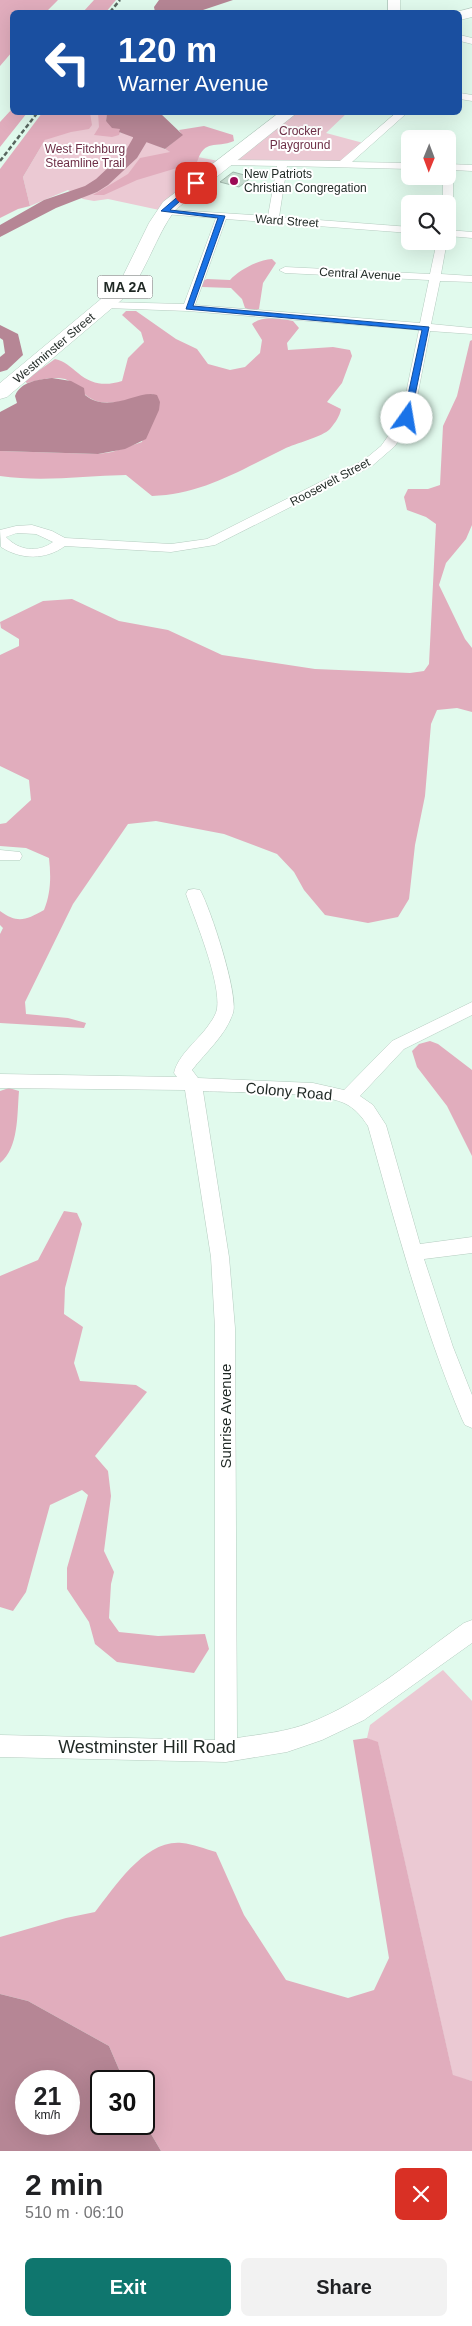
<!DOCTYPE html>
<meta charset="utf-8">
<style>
:root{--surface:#fff;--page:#f2f2f2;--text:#202124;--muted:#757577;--accent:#0f766e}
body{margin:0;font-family:Helvetica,sans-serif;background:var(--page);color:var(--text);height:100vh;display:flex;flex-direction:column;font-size:19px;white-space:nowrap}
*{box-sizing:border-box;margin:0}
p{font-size:16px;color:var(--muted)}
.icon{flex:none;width:28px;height:28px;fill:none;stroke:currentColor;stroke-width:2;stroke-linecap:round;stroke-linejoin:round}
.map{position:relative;height:2151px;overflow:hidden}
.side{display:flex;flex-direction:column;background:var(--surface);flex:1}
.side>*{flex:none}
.guide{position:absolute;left:10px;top:10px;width:452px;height:105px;border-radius:8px;box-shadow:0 5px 20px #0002;background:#1a4fa0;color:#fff;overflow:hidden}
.needle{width:32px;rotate:181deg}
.controls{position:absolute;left:401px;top:130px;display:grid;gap:10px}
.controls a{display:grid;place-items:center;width:55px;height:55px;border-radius:8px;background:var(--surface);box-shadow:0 5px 20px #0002;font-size:25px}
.speed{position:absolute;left:15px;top:2070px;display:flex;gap:10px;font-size:25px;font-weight:700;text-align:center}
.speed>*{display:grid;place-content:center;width:65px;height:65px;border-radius:50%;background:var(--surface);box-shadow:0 5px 20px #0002;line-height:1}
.speed small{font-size:12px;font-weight:400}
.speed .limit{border:2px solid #111;border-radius:8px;background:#fff;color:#111}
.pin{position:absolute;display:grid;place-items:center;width:42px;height:42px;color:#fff;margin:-21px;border-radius:10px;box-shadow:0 2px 8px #0006}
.me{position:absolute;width:55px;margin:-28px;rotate:13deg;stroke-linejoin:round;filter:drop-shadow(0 0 4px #0008)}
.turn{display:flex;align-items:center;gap:18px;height:105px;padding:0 25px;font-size:22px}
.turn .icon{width:65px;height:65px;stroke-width:2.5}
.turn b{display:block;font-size:35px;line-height:42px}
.round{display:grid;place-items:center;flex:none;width:52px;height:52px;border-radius:8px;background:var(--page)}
.headline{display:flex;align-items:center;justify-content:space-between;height:85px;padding:0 25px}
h1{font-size:30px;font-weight:700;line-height:38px}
.primary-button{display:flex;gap:10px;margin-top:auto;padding:10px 25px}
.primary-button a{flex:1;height:58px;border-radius:8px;background:var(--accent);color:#fff;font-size:20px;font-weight:700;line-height:58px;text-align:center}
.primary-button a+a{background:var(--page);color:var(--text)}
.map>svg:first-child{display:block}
</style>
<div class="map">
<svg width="472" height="2151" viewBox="0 0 472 2151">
<rect width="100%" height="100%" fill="#e1faed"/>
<g fill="#ebc9d3">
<path d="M78 113H107L106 121 119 132 141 138 171 152 224 162 291 113H347L326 133 367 144 342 165 224 162 164 211 108 199 94 201 83 199 68 190 30 206 23 177 45 140Z"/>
<path d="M443 1670 472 1701V2081L453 2076 378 1743 367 1738 370 1725Z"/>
</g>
<g fill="#e1adbd">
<path d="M0 0H58L46 12H12V52L0 66Z"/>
<path d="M94 0H116L106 12H83Z"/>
<path d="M12 109V112L27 113 0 147V122Z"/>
<path d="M42 113H90L92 125 89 129 71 132 45 140 23 177 30 206 18 209 0 218V169Z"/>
<path d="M98 113H107L106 121 121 129 119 135 112 137 94 135 99 127Z"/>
<path d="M204 126 233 135 234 141C215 149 205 138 197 162L137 180 104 195H93L128 174 140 158 170 152 165 149 182 135 179 130Z"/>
<path d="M272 259 276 263 263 283 259 309 253 311 245 308 242 299 231 288 202 287 200 282 207 279 230 280C239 270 258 260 272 259Z"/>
<path d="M126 311H136L176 339 197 349 208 364 230 370 245 367 260 353 262 340 252 324C262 315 281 319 293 321L299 328 287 343 288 350 333 347 350 350 352 356 342 383 327 402 341 409C340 416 335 423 330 429 322 437 296 443 284 449 241 470 201 495 152 496L126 475C83 476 42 482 0 476V451L98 454 112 452 142 442 153 394C135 397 119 405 100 402 84 399 77 383 65 379 53 376 38 380 27 383L24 381 55 359C65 361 70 367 78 373 92 385 106 386 122 381L128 358 144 342 141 332 122 315Z"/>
<path d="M472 340V525L466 539 446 563 439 585 465 639 472 648V712L457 708 437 710 431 724 425 796 415 845 409 899 398 917 368 923 325 915 304 890 294 872 277 854 224 834 156 821 128 824 73 904 25 1002 26 1014 68 1018 86 1023 84 1028 0 1023V934L3 928 0 925V911C18 924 26 920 44 910 51 893 51 876 49 858L26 848 0 846V824L6 823 31 800 29 780 0 766V655L19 646V639L1 628 0 622 43 601 72 599 119 621 168 630 222 655 315 669 410 673 424 671 429 664 436 524 426 517 407 510 404 497 408 489H428L440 485 443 426 457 396 470 341Z"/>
<path d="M430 1041 438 1044 472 1070V1156L447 1106 417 1067 412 1051 419 1044Z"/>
<path d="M9 1088 19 1091C17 1114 19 1148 0 1163V1091Z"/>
<path d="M64 1211 77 1213 82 1224 65 1288 64 1314 83 1327 74 1363 80 1381 136 1385 147 1392 95 1456 108 1471 111 1496 104 1551 114 1572 111 1584 109 1618 119 1632 158 1636 205 1634 209 1649 194 1673 117 1662 95 1644 89 1622 67 1589V1568L88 1495 82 1490 50 1505 26 1592 13 1611 0 1607V1276L38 1260Z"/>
<path d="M367 1738 378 1742 453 2075 472 2081V2151H161L144 2122V2081H124L109 2046 28 2001 0 1994V1937L66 1918 95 1912C115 1887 145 1839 182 1843 193 1844 205 1849 216 1852L244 1915 286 1980 348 1998 374 1990 389 1958 353 1740Z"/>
</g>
<g fill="#b68695" fill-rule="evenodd">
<path d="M159 0H233L197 12H155L154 7Z"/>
<path d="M107 113H160L183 135 165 149 119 132 120 129 112 128 106 121Z"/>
<path d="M52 378 71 381 84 388 85 395C110 415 139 389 157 395L160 402 159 410 146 439 125 449 98 454 0 451V412L17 403 15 396C21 381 38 380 52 378Z"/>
<path d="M0 1994 28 2001 109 2046 124 2081H101V2124L144 2122 161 2151H0ZM26 2081H69V2124H26Z"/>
</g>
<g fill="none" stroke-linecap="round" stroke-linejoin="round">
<g fill="#b68695" fill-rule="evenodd">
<path d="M133 112H149V138L137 158 108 185 97 192 56 208 0 237V225L44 200 85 186 96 179 125 152 133 138Z"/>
<path d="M0 325 18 334 23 355 7 370 0 372V357L5 353 3 340 0 338Z"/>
</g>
</g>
<path fill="#c4dbce" stroke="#a0b7ab" d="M233 172 252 177 239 187 220 182Z"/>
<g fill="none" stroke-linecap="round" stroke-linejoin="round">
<defs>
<g id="minor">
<path d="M460 35 472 38V44L460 41Z"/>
<path d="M460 93 472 95V101L460 99Z"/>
<path d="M397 112H408L352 162 410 163V169L287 166 279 217 410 227V233L226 219 195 305 420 323 429 280 285 273 279 270 285 267 430 274 437 241H447L441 274 472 276V282L440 281 431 324 472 328V334L430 331 413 418 395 446 372 466 215 545 171 552 65 546C46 560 21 560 1 547L0 530 16 526 32 525 52 531 65 538 171 544 207 539 364 460 381 446 401 418 419 330 188 311 106 308 100 305 106 302 184 304 216 218 164 214 160 213V209L268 216 277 166 224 165 219 162 220 160 340 161ZM17 533 36 534 53 542C38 553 19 551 6 537Z"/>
<path d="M448 164 472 165V171L453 170V209L448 212V204H443V176H448Z"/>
<path d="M448 230 472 232V238L448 236Z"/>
<path d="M0 850 20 852 22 856 20 860H0Z"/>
<path d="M194 889 200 890C210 907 239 995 233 1013 226 1035 206 1052 192 1070L198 1078 313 1083 344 1090 392 1041 472 1002V1015L404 1049 360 1096 373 1105 386 1125 420 1244 472 1237V1253L424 1259 453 1347 472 1395V1428L465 1425 462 1419C422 1324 396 1226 368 1126 362 1117 355 1108 344 1103 318 1091 235 1093 203 1091L229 1257 235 1328 237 1738C262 1734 286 1732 309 1723 364 1702 416 1657 464 1623L472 1620V1643L364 1720 322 1740 287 1752 226 1762 0 1757V1735L215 1740V1328L211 1257 185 1090 0 1088V1074L177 1077 174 1073C178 1054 200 1039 210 1023 213 1019 216 1014 217 1009 221 982 196 922 186 894L188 890Z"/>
</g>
<rect id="secondary" x="388" y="0" width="12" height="12"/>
<g id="trunk">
<path d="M472 8V17L460 20V12H456Z"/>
<path d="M280 112H298L175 210C155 237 147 271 125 297L7 397 0 399V383L113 289 122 278 149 223 163 202Z"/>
</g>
</defs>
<use href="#minor" stroke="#b5ccc0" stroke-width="1"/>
<use href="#secondary" stroke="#b5ccc0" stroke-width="1"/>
<use href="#trunk" stroke="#b5ccc0" stroke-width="1"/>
<use href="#minor" fill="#fff" fill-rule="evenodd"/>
<use href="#secondary" fill="#fff" fill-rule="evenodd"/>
<use href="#trunk" fill="#fff" fill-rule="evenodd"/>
<g stroke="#58665f" stroke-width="2.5" stroke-dasharray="4.5 2.5" stroke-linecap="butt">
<path d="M110 12 120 0"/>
<path d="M0 161 38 112"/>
</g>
</g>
<path fill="#1a73e8" stroke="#114b97" d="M196 181 198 185 170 210 225 216 193 306 429 327 410 420 403 418 422 330 186 309 218 218 161 211Z"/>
<circle fill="#9c0955" stroke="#fff" stroke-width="2" cx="234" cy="181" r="5"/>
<g text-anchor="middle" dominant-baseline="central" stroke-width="4" stroke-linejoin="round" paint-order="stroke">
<g font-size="12" fill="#6e2f47" stroke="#fff">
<text x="300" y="131">Crocker<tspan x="300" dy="14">Playground</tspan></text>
<text x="85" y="149">West Fitchburg<tspan x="85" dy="14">Steamline Trail</tspan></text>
</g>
<g font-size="12" fill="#1f2824" stroke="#fff" text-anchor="start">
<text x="244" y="174">New Patriots<tspan x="244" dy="14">Christian Congregation</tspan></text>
</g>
<g font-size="12" fill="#1f2824" stroke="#fff">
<text transform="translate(287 221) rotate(4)">Ward Street</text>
<text transform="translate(360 274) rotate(3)">Central Avenue</text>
<text transform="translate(54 348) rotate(-40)">Westminster Street</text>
<text transform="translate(330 482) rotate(-28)">Roosevelt Street</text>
</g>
<rect fill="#fff" stroke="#626866" stroke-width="1" x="97.5" y="275.5" width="55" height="23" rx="4"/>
<g font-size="14" font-weight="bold" fill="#1f2824">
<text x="125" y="287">MA 2A</text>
</g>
<g font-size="15" fill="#1f2824" stroke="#fff">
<text transform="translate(289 1091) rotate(5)">Colony Road</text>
<text transform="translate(225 1416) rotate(-90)">Sunrise Avenue</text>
</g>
<g font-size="18" fill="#1f2824" stroke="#fff">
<text x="147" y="1747">Westminster Hill Road</text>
</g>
</g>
</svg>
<div class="controls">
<a><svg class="needle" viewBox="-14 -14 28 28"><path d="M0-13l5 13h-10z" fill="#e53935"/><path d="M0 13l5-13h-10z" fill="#757577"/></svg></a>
<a><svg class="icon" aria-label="search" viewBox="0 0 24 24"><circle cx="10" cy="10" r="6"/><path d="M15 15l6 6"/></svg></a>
</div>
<div class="speed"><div>21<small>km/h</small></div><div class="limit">30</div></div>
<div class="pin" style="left:196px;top:183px;background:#d93025"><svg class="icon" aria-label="arrive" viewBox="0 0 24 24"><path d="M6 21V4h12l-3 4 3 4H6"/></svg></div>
<svg class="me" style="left:407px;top:418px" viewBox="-20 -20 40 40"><circle r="19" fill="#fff"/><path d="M0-13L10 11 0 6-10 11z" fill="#1a73e8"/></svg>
<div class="guide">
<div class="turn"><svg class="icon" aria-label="left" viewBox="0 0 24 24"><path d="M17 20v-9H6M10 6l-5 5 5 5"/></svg><div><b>120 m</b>Warner Avenue</div></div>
</div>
</div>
<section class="side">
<div class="headline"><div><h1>2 min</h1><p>510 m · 06:10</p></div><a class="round" style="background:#d93025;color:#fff"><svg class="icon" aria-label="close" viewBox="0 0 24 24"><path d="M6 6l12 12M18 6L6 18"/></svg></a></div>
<div class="primary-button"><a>Exit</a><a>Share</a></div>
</section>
